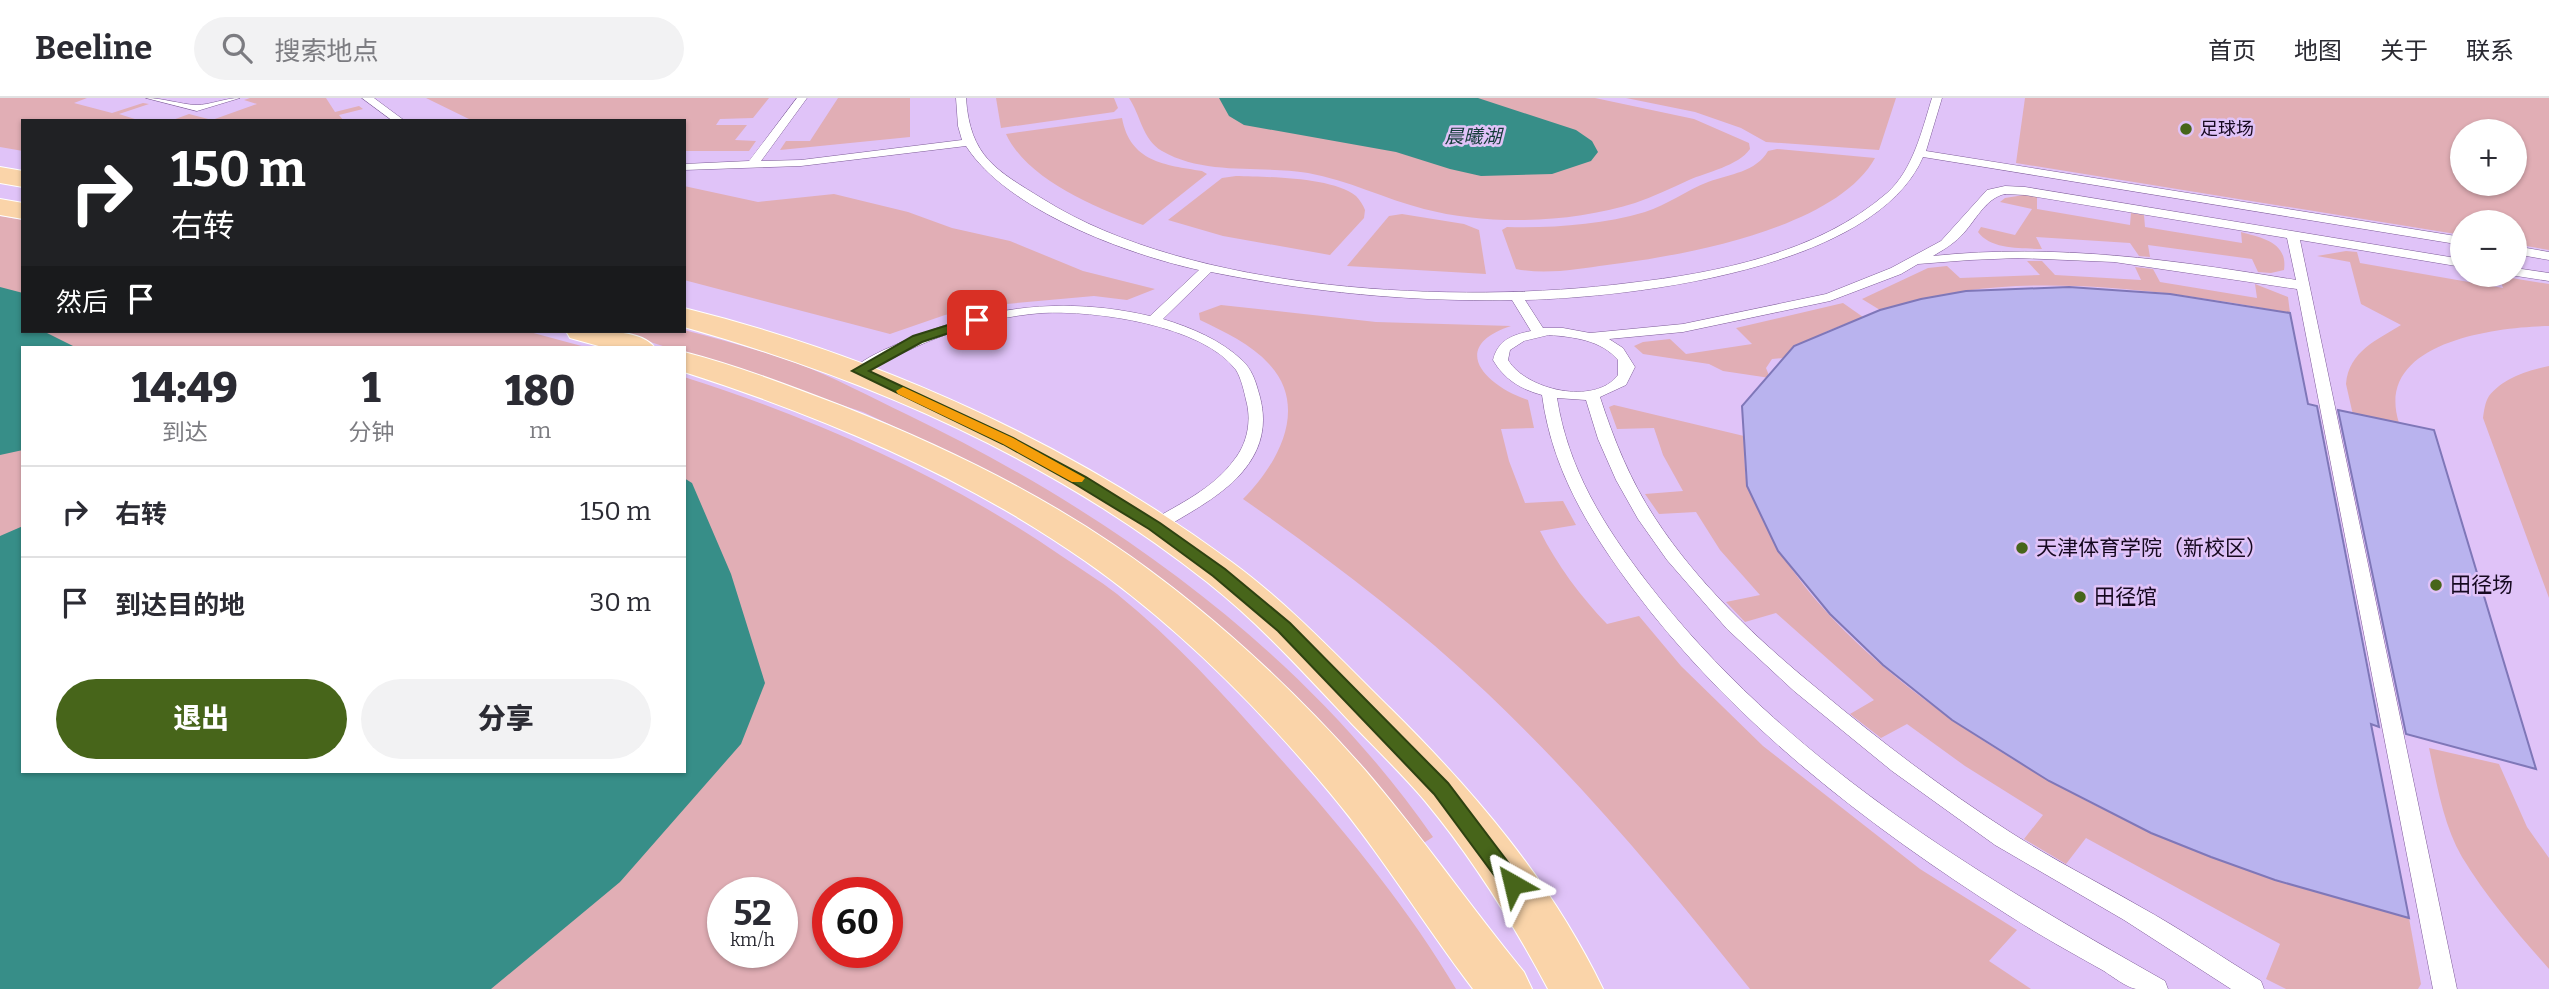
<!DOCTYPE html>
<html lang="zh">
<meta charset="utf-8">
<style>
:root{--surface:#fff;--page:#f2f2f3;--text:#2b2b33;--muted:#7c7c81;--line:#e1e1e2;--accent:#47651a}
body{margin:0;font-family:Bitter,"Noto Sans SC",serif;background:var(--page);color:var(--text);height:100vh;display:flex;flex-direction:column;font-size:26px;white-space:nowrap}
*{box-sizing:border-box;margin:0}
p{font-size:23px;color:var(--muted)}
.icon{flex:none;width:38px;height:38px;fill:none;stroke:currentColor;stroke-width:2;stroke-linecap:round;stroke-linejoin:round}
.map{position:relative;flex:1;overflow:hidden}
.side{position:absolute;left:21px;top:248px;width:665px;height:427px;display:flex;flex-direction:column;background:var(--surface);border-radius:0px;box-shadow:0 2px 5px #0004}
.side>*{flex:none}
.banner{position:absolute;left:21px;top:21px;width:665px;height:214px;border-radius:0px;box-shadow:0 2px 5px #0004;background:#202124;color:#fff;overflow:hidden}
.controls{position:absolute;left:2450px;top:21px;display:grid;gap:14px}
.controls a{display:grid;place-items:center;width:77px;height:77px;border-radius:50%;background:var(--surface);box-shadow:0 2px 5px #0004;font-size:35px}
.speed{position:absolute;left:707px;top:779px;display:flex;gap:14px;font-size:35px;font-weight:700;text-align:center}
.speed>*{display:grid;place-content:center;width:91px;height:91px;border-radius:50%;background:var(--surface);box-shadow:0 2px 5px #0004;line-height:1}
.speed small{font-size:18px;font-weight:400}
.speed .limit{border:10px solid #d22;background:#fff;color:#111}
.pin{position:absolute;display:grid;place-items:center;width:60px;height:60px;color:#fff;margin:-30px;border-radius:14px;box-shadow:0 4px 10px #0006}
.me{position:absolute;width:77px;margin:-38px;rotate:323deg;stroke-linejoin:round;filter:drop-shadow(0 0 5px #0008)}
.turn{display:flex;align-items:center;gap:24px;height:147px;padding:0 35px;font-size:32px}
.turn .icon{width:91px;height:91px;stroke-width:2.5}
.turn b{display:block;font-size:49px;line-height:60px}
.then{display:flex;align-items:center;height:66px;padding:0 35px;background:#0003;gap:14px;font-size:26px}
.eta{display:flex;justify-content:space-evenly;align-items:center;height:119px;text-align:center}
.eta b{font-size:42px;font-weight:800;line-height:49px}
.cta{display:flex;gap:14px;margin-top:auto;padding:14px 35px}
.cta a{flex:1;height:80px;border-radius:42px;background:var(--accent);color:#fff;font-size:28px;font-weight:800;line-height:80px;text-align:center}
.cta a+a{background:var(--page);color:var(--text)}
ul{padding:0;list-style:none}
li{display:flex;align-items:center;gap:21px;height:91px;padding:0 35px;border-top:2px solid var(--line)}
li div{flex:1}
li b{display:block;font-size:26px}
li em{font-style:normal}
header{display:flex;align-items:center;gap:42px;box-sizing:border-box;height:98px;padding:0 35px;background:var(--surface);border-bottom:2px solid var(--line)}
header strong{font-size:33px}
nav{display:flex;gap:38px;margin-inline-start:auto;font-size:24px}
.search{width:490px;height:63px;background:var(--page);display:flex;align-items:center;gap:18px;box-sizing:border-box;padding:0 24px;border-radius:38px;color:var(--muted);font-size:26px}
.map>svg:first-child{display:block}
</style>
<header>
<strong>Beeline</strong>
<div class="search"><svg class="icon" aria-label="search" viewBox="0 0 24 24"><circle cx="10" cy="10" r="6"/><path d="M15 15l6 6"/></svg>搜索地点</div>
<nav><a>首页</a><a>地图</a><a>关于</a><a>联系</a></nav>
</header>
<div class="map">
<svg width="2549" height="891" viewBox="0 0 2549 891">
<rect width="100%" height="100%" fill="#e0c3f8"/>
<g fill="#e1aeb5" fill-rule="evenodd">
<path d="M0 0H87L74 5 112 15 143 5 149 6 119 16 141 23H23V53L0 49Z"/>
<path d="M250 0H326L335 14 359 8 363 11 339 17 344 23H170L189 16 212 22 257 6 244 2Z"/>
<path d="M426 0H769L753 20 720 21 716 27H747L735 42 756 43 749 53H684V23H473Z"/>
<path d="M838 0H910V39L780 52 786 43H810Z"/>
<path d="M996 0H1114L1118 10 1114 14 1001 30Z"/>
<path d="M1129 0H1595L1694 21 1749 45 1750 51C1738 68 1707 74 1689 82 1671 90 1653 99 1635 105 1571 125 1490 128 1424 111 1385 101 1348 82 1308 75 1260 67 1205 78 1162 53 1142 41 1141 18 1129 0Z"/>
<path d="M1626 0H1896L1879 52 1766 44 1741 30 1695 14Z"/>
<path d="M2025 0H2549V152L2515 146V124H2462V137L2016 65ZM2462 33H2515V86H2462Z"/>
<path d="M1122 20C1130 64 1165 67 1202 73L1207 76 1143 127C1098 111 1027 82 1006 36Z"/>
<path d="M1777 51 1875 60C1836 131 1681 158 1607 167 1578 171 1546 177 1516 171L1502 132 1507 129C1553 130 1601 127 1645 114 1667 107 1687 92 1708 84 1730 76 1756 74 1768 53Z"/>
<path d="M1236 78C1267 79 1332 79 1356 98 1360 102 1363 107 1365 112L1364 120 1330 157 1223 138 1168 122 1222 80Z"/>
<path d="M684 88 758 104 834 96 908 114 952 130 1010 143 1083 173 1155 191 1127 202 1094 198 984 208 945 217 890 236 684 182Z"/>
<path d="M2024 97 2037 99V111L2130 127 2131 115 2144 117 2145 129 2242 145 2241 134C2262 140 2288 144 2284 172L2271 175 2258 174 2252 161 2148 147 2150 159 2139 158 2130 145 2036 139 2042 151C2022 150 1991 152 1978 134L1981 129 2015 137 2032 111 2000 104 2005 100Z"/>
<path d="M1402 116 1464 126 1479 132 1486 176 1347 168 1389 118Z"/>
<path d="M0 118 23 122V233H526L589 250H23V674H684V279C817 321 946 379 1060 457 1079 470 1099 482 1117 496 1183 549 1238 613 1294 676 1352 742 1412 816 1456 891H0ZM723 794H782V854H723ZM828 794H887V854H828Z"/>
<path d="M2346 153 2357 154 2360 165 2503 190 2499 178 2549 186V228C2495 229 2373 244 2399 325L2434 332 2536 671 2426 641 2346 286C2349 253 2377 242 2401 227L2361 206 2350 164 2317 158Z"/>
<path d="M2027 163H2042L2055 177 2141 182 2135 169 2153 171 2160 184 2257 200 2255 186 2288 199 2290 215C2189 196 2067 178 1964 193 1936 197 1908 204 1880 212L1862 201 1928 170 1947 168 1960 180 2040 177Z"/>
<path d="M1843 205 1863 219 1825 234 1784 260 1772 261 1766 270 1770 280 1723 273 1709 266 1643 256 1634 248 1643 244 1670 241 1686 256 1752 246 1736 230Z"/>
<path d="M1221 207 1376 224 1511 228C1447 249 1486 288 1528 302L1534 330 1501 331 1509 363 1525 405 1563 403 1576 427 1540 433C1557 467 1581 499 1607 526L1639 518 1681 568 1763 648 1920 771 2017 832 1989 863 2031 891H1750C1668 788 1583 686 1487 595 1411 523 1328 460 1243 401 1277 367 1310 310 1269 266 1251 246 1225 234 1200 222L1199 215Z"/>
<path d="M684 232C722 242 760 252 796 265 834 279 870 299 906 316 1110 414 1303 552 1433 739L1422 746 1232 541 1173 489 1084 428 970 364 863 314 684 255V250H669L616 233Z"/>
<path d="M2549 268V500L2483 320C2484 313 2485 304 2489 298 2502 281 2528 272 2549 268Z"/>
<path d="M1614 307 1744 338C1745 351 1744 367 1746 380 1749 395 1757 410 1764 424 1827 557 2018 674 2149 733 2232 771 2321 796 2409 820L2421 886 2418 891H2286L2266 881 2280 846 2086 740 2066 766 2024 741 2043 717 1965 668 1907 626 1881 640 1850 616 1874 602 1776 515 1745 524 1726 504 1760 497 1720 452 1696 414 1659 416 1645 396 1683 393 1663 357 1654 330 1617 331 1609 309Z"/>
<path d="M2429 650 2499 666 2527 729 2549 760V871C2518 836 2487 800 2462 759 2443 726 2437 686 2429 650Z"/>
</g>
<g fill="#378e88">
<path d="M1219 0H1478L1576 32 1592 43 1598 54 1591 63 1552 76 1481 78 1450 71 1396 54 1244 27 1229 18Z"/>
<path d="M0 189 23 195V233H43L77 250H23V352L0 357Z"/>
<path d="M684 380 692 385 731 476 765 585 741 646 620 784 491 891H0V438L23 428V674H684Z"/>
</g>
<g fill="#b9b3ee" stroke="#7f77b8" stroke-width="2">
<path d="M2069 189 2170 196 2290 215 2308 306 2317 308 2379 629 2371 626 2409 820 2275 782 2211 759 2151 735 2049 683 1952 622 1883 567 1830 516 1778 453 1747 388 1742 308 1794 248 1880 212 1921 201 1966 193Z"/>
<path d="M2338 312 2434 332 2536 671 2406 636Z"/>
</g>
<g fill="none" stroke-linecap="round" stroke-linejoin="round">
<defs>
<g id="service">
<path d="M146 0C163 0 179 6 196 7 210 7 225 0 240 0L197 13Z"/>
<path d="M362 0H374L405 23H393Z"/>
<path d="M797 0H807L761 63 801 62 962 42 958 28 956 0H966C970 59 996 72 1043 101 1192 195 1457 207 1629 185 1717 175 1818 155 1887 95 1913 72 1922 32 1932 0H1942L1926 53 2462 139V147L1923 59C1875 171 1633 199 1525 202L1543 230H1563L1590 235 1683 226 1826 196 1891 170 1941 143 1987 92 2005 88 2025 89 2462 161V169L2300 142 2457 891H2433L2297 191 2114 164 2018 160 1970 162 1918 166 1901 176 1830 203 1683 234 1609 241 1623 250 1635 269 1626 287 1600 299C1614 342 1630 382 1655 420 1698 486 1758 542 1819 592 1880 643 1943 691 2010 734 2052 761 2096 783 2139 808 2181 831 2220 858 2261 883L2264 891H2231L2124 822 1995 747 1892 673 1794 593 1727 531 1667 462 1638 421 1616 382 1598 341 1586 302 1557 300C1568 371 1604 428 1647 484 1783 661 1974 775 2165 883L2168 891C2158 891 2147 891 2136 891 2126 889 2113 879 2104 873 2072 855 2039 837 2008 817 1868 728 1733 625 1633 491 1589 432 1552 372 1542 297 1520 291 1504 281 1493 262 1498 242 1512 237 1531 233L1512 202C1410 204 1310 194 1211 174L1163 221C1192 230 1221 242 1243 263 1251 271 1255 281 1258 292 1269 326 1262 354 1237 380 1215 402 1187 416 1161 432H1149L1146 428 1149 424C1179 406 1213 391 1234 362 1247 346 1252 323 1246 302 1244 293 1241 280 1236 272 1203 227 1094 212 1042 215 977 220 919 244 863 276L858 277 851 273C863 260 886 251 902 244 983 208 1064 198 1150 218L1199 172C1126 156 1007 112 966 48L801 68 684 72V66L749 63ZM2005 96 2025 97 2287 140 2296 182C2175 162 2055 145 1933 158 1943 152 1952 147 1961 138 1975 124 1985 100 2005 96ZM1549 237C1574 239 1601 242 1618 262V277C1595 308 1526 292 1508 262L1510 252 1524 243Z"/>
<path d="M2515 148 2549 154V162L2515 156Z"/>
<path d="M2515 170 2549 175V183L2510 177H2515Z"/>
</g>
<g id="primary">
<path d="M0 69 23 73V89L0 85Z"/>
<path d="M0 101 23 105V121L0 117Z"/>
<path d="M684 210C881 259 1070 345 1233 465 1291 508 1339 560 1390 610 1474 693 1551 783 1603 891H1548C1513 825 1473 761 1425 703 1402 676 1376 651 1351 625 1305 576 1260 526 1207 484 1053 362 872 282 684 229Z"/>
<path d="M566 233C589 233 640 229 655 250H606L570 240Z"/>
<path d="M684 254C738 268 790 288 842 308 936 345 1030 390 1114 447 1204 508 1293 590 1365 672 1421 737 1470 808 1524 874L1532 891H1473C1424 827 1382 757 1330 695 1259 610 1175 526 1085 463 964 378 824 319 684 274Z"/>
</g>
</defs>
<use href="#service" stroke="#7d5c98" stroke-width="1"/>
<use href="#primary" stroke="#fff" stroke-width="2"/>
<use href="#service" fill="#fff" fill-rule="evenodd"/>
<use href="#primary" fill="#fad4a9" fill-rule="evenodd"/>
</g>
<path fill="#47651a" stroke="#2e4211" stroke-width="2" d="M977 218 982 219V224L922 244 869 273 1013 340 1086 379 1160 425 1225 471 1290 525 1448 685 1520 780 1523 786 1520 792 1513 795 1505 792 1434 696 1278 533 1213 478 1149 431 1075 386 1003 346 852 273 913 238Z"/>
<path fill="#f59e0b" d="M903 289 1013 340 1085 380 1082 384H1072L1003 346 898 296 896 293Z"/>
<g fill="#47651a" stroke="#e0c3f8" stroke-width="2.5">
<circle cx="2186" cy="31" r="7"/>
<circle cx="2022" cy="450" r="7"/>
<circle cx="2436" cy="487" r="7"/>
<circle cx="2080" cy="499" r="7"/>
</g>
<g text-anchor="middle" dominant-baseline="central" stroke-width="5" stroke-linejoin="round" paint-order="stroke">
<g font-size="18" fill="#160920" stroke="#e0c3f8" text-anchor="start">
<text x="2200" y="31">足球场</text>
</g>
<g font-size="19" font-style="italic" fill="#143c39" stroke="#e0c3f8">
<text x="1473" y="38">晨曦湖</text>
</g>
<g font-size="21" fill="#160920" stroke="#e0c3f8" text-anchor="start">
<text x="2036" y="450">天津体育学院（新校区）</text>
<text x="2450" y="487">田径场</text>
<text x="2094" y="499">田径馆</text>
</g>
</g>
</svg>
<div class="controls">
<a>+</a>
<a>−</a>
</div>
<div class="speed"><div>52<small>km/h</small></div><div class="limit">60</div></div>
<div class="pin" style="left:977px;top:222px;background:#d93025"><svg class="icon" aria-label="arrive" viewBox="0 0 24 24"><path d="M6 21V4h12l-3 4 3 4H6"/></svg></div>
<svg class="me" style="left:1513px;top:786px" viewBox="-20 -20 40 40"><path d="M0-17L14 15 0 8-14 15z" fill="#47651a" stroke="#fff" stroke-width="4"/></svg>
<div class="banner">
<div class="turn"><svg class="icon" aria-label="right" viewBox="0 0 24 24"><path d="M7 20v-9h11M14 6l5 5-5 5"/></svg><div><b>150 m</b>右转</div></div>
<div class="then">然后<svg class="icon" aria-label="arrive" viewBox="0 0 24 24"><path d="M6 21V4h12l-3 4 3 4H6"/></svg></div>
</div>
<section class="side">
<div class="eta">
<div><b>14:49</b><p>到达</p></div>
<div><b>1</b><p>分钟</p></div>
<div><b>180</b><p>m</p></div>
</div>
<ul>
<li><svg class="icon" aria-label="right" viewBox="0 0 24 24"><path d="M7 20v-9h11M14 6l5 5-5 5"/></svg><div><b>右转</b></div><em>150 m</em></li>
<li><svg class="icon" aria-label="arrive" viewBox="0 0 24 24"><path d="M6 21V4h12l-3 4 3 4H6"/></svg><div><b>到达目的地</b></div><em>30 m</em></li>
</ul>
<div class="cta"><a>退出</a><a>分享</a></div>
</section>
</div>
